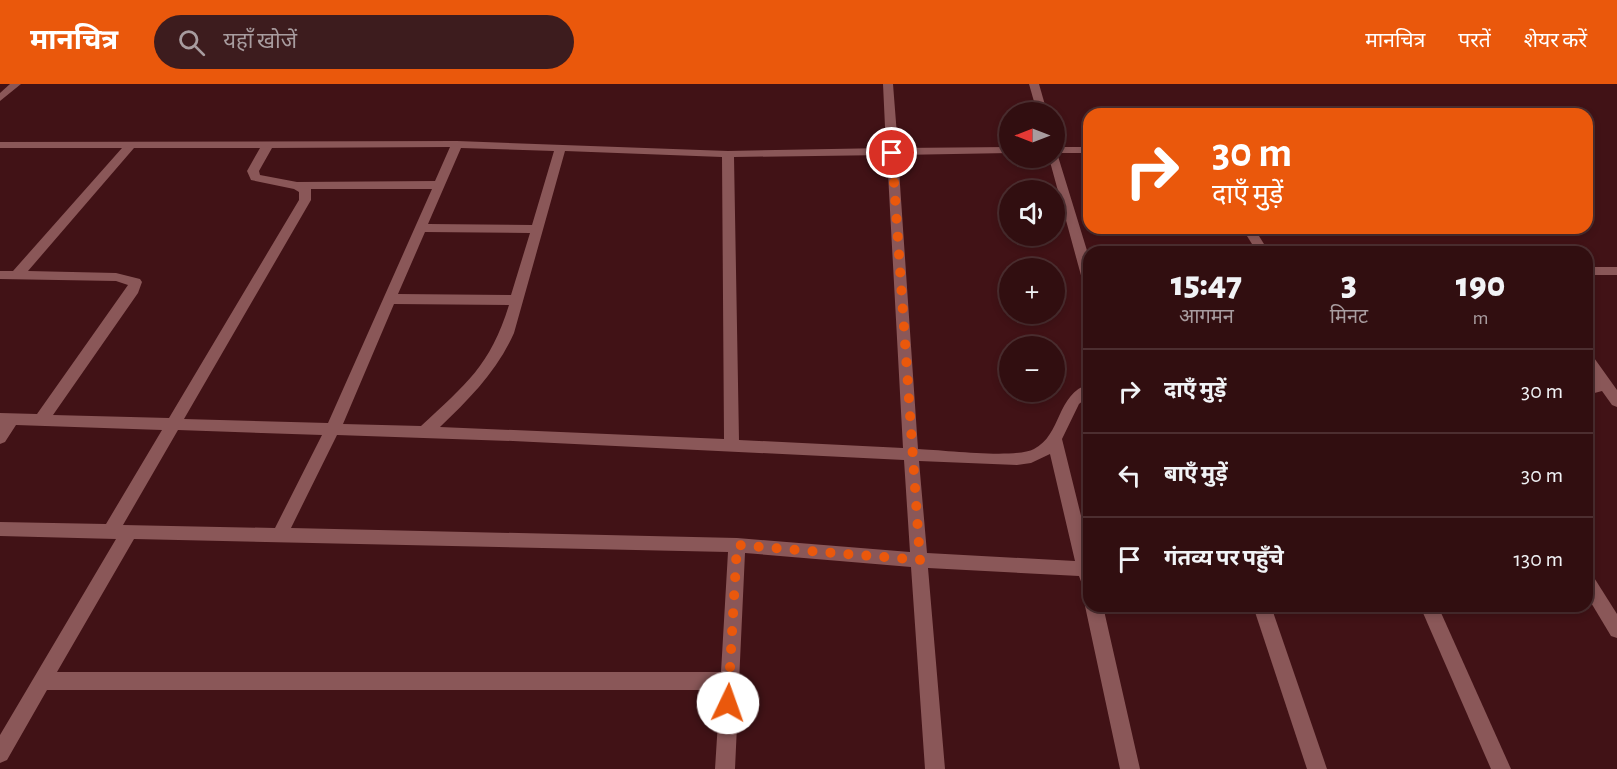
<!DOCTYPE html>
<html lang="hi">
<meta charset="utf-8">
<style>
:root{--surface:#310e10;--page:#3d1c1e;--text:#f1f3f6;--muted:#a89c9f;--line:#4c2e30;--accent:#ea580c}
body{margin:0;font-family:"Alegreya Sans","Noto Sans Devanagari",sans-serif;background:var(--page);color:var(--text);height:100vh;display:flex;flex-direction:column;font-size:22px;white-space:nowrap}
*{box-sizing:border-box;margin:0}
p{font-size:20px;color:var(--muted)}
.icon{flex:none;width:33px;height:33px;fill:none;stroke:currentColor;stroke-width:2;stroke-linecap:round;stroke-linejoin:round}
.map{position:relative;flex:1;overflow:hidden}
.side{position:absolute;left:1083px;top:162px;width:510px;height:366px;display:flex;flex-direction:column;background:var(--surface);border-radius:18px;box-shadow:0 3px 9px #0003,0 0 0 2px var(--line)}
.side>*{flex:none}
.top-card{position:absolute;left:1083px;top:24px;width:510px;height:126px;border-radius:18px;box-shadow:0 3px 9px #0003,0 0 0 2px var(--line);background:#ea580c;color:#fff;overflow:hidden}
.needle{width:39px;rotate:270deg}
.tools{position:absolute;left:999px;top:18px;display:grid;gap:12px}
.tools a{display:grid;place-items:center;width:66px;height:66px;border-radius:50%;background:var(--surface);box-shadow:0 3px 9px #0003,0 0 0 2px var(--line);font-size:30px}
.pin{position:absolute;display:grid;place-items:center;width:51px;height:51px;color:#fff;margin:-26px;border:3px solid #fff;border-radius:50%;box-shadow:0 2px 6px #0007}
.me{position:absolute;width:66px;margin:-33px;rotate:3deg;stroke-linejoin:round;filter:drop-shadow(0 0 4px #0008)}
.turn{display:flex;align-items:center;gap:21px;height:126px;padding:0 30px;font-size:27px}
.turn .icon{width:78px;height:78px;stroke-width:2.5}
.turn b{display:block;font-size:42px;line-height:51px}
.eta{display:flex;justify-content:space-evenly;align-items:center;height:102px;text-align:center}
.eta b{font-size:36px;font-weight:800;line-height:42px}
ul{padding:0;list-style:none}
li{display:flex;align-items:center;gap:18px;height:84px;padding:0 30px;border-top:2px solid var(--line)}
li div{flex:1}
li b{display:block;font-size:22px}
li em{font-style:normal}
header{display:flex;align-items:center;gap:36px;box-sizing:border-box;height:84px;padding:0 30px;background:var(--accent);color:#fff}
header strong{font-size:28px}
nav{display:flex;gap:33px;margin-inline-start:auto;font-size:21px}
.search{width:420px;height:54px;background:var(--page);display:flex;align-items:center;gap:15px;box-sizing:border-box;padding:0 21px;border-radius:33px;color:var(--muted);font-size:22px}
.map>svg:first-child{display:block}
</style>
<header>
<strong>मानचित्र</strong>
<div class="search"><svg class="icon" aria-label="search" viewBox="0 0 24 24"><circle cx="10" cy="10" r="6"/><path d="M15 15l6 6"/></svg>यहाँ खोजें</div>
<nav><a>मानचित्र</a><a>परतें</a><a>शेयर करें</a></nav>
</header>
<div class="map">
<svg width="1617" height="685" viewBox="0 0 1617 685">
<rect width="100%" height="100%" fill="#411216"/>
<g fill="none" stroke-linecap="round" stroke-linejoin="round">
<g fill="#8a5758" fill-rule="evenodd">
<path d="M10 0H21L0 17V9Z"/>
<path d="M883 0H893L898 64 1010 63V69L898 71 918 365C943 366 1015 375 1034 365 1062 351 1056 310 1089 300V312L1079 320 1062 355 1089 464V506L1083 503 1079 492 928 484 945 685H925L911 483 745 469 735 685H715L720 606H47L7 676 0 679V651L116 455 0 452V438L106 440 162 346 16 341 5 358 0 360V329L37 330 128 201 116 197 0 195V187H13L122 64H0V58L457 57 728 67 886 64ZM450 63 435 97 297 98 260 91 259 87 272 64ZM134 64H260L247 87 251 96 294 105 299 108V116L169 334 53 331 138 209 142 198 140 195 116 189 28 187ZM461 64 554 67 532 141 428 140ZM565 67 722 73 724 355 440 343C470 314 497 287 514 249ZM887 71 903 364 739 356 734 73ZM311 105H432L328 339 184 335 311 116ZM425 148 530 149 511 211 398 210ZM394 220 509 221C490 282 466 300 421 342L343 340ZM178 346 322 351 275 444 123 441ZM337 351 513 357 904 376 910 468 737 454 291 444ZM1050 370 1075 477 927 469 919 377 1017 381 1031 379ZM134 455 728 468 721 588H57Z"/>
<path d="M1029 0H1039L1047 28H1037Z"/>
<path d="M1054 63H1089V69H1057L1089 173V199L1082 195 1049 74H1054Z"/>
<path d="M1242 144H1254L1269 168H1257Z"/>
<rect x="1587" y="183" width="30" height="8"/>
<path d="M1587 270 1592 271 1617 306V323L1612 321 1602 307 1587 311V301L1592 299C1592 290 1587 282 1587 270Z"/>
<path d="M1587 489 1593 492 1617 530V554L1611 552 1587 512Z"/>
<path d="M1089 516V522H1103L1140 685H1120L1085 522Z"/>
<path d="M1253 522H1271L1327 685H1307Z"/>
<path d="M1420 522H1438L1511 685H1491Z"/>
</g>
</g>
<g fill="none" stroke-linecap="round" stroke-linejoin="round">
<path stroke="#ea580c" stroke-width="10" stroke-dasharray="0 18" d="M728 619 737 461 920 476 892 69"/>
</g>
</svg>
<div class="tools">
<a><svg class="needle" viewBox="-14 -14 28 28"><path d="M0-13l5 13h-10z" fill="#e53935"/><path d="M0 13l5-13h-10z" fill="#a89c9f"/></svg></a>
<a><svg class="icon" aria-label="sound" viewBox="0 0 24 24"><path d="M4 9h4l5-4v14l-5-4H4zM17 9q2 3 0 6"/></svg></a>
<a>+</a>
<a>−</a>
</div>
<div class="pin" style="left:892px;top:69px;background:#d93025"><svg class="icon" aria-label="arrive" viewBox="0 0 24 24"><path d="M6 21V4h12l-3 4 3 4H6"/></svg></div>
<svg class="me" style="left:728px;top:619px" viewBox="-20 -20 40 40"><circle r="19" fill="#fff"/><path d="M0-13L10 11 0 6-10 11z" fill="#ea580c"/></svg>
<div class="top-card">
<div class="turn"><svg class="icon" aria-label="right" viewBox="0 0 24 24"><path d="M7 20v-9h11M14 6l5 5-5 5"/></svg><div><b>30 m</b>दाएँ मुड़ें</div></div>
</div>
<section class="side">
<div class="eta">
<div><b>15:47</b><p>आगमन</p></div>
<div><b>3</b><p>मिनट</p></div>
<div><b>190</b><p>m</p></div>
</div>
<ul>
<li><svg class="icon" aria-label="right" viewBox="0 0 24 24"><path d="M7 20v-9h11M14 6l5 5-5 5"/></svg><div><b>दाएँ मुड़ें</b></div><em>30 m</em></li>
<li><svg class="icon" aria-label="left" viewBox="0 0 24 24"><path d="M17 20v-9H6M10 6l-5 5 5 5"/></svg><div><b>बाएँ मुड़ें</b></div><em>30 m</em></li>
<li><svg class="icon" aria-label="arrive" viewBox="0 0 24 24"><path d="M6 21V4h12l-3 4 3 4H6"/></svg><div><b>गंतव्य पर पहुँचे</b></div><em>130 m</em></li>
</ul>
</section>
</div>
